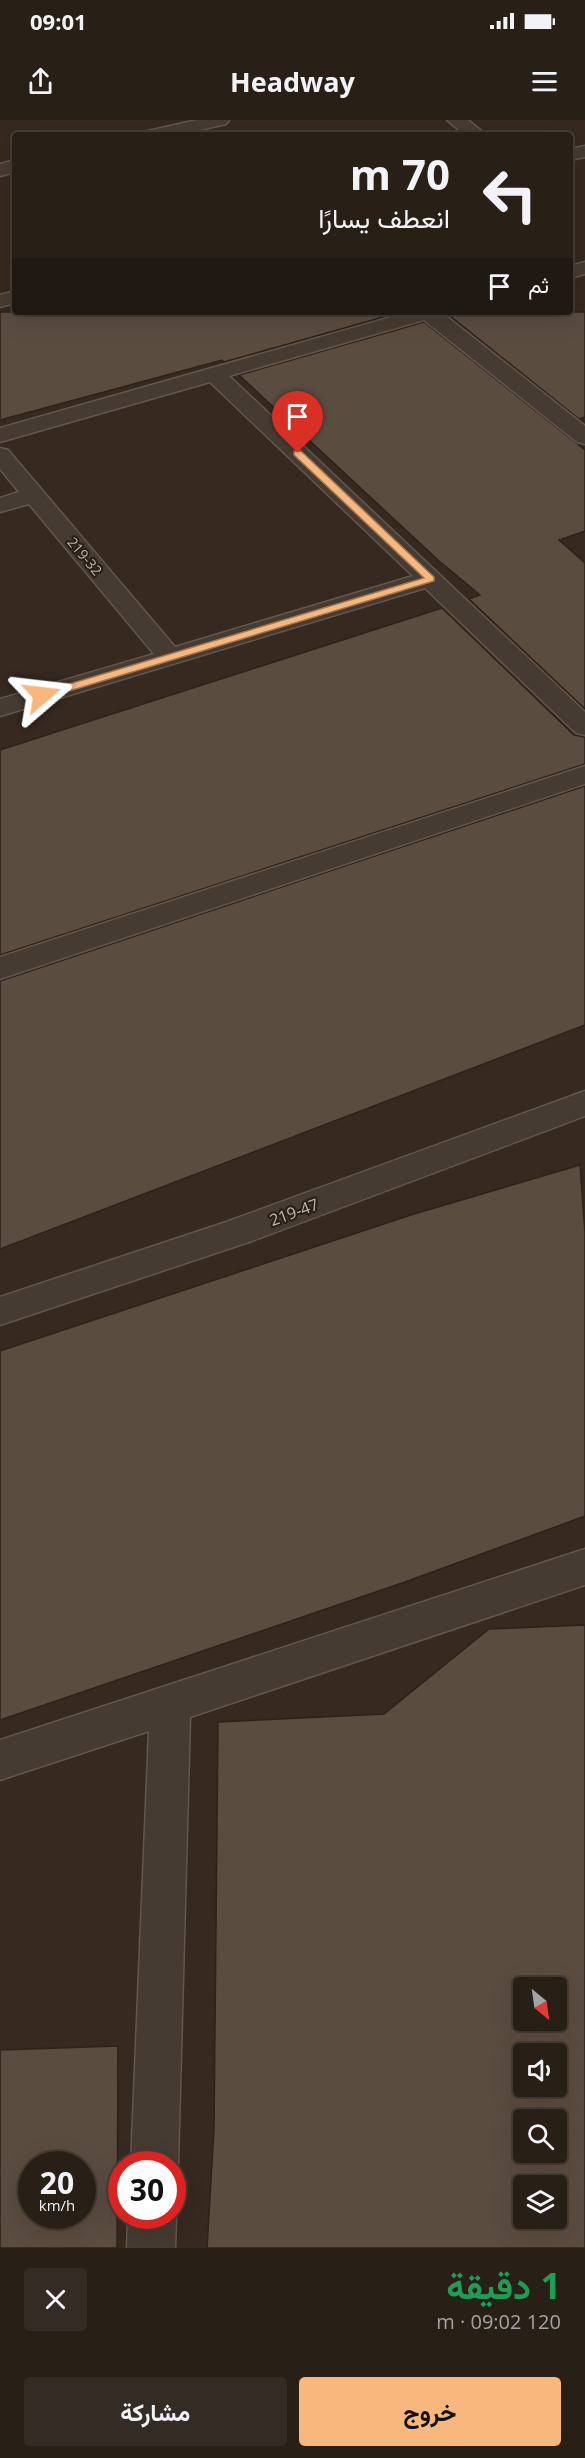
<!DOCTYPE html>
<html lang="ar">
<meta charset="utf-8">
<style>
:root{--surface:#281f17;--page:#342c24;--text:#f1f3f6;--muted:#a5a2a1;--line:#443d36;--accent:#f8b77d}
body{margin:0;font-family:"Open Sans",Vazirmatn,sans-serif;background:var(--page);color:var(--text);direction:rtl;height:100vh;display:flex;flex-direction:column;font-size:22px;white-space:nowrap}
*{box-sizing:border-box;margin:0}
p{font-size:20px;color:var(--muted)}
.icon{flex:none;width:33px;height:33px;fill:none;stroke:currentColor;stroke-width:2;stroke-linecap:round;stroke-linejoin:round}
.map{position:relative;height:2128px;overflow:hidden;direction:ltr}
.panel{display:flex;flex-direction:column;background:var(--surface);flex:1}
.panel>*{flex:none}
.guide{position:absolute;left:12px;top:12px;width:561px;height:183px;border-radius:6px;box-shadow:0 6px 24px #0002,0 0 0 2px var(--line);direction:rtl;background:#281f17;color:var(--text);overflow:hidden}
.needle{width:39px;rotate:151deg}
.fabs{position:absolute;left:513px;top:1857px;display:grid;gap:12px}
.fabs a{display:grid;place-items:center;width:54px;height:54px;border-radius:6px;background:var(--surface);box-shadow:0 6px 24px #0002,0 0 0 2px var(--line);font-size:30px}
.speed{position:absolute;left:18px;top:2031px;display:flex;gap:12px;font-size:30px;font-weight:700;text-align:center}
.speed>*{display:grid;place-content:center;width:78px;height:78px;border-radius:50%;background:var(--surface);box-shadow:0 6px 24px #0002,0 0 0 2px var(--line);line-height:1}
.speed small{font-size:15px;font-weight:400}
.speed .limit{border:9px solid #d22;background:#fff;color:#111}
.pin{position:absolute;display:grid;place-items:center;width:51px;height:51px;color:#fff;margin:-62px -26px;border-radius:50% 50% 50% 0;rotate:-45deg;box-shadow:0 0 6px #0007}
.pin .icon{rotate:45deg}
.me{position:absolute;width:66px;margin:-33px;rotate:73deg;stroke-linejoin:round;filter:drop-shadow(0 0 4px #0008)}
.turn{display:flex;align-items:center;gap:21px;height:126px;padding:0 24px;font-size:27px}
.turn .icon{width:78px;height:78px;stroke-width:2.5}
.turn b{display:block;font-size:42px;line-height:51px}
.then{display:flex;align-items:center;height:57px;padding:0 24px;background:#0003;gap:12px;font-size:22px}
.round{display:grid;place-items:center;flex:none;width:63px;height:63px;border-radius:6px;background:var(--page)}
.overview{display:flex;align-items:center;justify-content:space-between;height:102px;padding:0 24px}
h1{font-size:36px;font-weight:700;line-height:45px;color:#1e9e55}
.button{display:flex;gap:12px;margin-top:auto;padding:12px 24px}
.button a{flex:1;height:69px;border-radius:6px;background:var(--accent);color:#111;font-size:24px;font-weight:700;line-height:69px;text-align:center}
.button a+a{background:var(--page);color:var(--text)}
.status{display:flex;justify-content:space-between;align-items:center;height:42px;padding:0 30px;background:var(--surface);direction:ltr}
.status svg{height:16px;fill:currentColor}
header{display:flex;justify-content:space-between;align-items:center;height:78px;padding:0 24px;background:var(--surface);font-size:27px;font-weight:700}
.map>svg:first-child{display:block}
</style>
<div class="status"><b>09:01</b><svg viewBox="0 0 49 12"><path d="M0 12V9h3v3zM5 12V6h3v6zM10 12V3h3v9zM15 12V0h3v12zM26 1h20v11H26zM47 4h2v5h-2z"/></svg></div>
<header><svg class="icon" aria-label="menu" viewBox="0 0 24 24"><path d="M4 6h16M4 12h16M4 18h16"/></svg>Headway<svg class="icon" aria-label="share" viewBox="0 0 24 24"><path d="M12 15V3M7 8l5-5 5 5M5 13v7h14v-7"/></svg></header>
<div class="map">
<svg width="585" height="2128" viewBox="0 0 585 2128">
<rect width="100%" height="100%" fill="#36291f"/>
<g fill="#5b4c40" stroke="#2d221a" stroke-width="1.5" fill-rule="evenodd">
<path d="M0 192H401L224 242 222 240 0 300Z"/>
<path d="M445 192H585V297L579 299Z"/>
<path d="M424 202 585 330V411L559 420 585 443V589L469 479 480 475 438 440 239 255Z"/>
<path d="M442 488 574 615 585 617V644L0 835V630Z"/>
<path d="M585 666V905L0 1129V861Z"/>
<path d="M580 1045 585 1113V1396L405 1462 0 1600V1231L414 1094Z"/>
<path d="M585 1505V2128H207L214 2009 218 1602 384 1594 489 1509ZM524 1868H556V1900H524ZM524 1934H556V1966H524ZM524 2000H556V2032H524ZM524 2066H556V2098H524Z"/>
<path d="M118 1926 117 2128H0V1930ZM32 2044H82V2096H32Z"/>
</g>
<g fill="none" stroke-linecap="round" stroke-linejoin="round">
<defs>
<g id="minor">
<path d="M197 0H229L226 4 178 15H145L148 11Z"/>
<path d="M447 0H468L486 15H465Z"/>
<path d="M585 26V37L570 40V29Z"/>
<path d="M15 40V52L0 56V44Z"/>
<path d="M585 142V154L570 158V146Z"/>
<path d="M15 171V183L0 187V175Z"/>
<path d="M409 192H441L585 306V324L577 322 424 200 229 256 585 592V615L576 613 425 468 0 596V579L154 534 29 384 0 392V378L19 372 0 349V328L8 330 175 527 413 456 210 262 0 322V308Z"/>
<path d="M585 646V664L0 859V837Z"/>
<path d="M585 1429V1465L190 1597 178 2044 172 2056V2044H131L149 1611 0 1660V1620Z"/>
<path d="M172 2088 176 2096 175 2128H127L128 2096H172Z"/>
</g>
<path id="tertiary" d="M585 971V996L249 1122 0 1205V1177L226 1102Z"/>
</defs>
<use href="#minor" stroke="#62564d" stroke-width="3"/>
<use href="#tertiary" stroke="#62564d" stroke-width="3"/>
<use href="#minor" fill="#463b32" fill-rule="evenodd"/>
<use href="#tertiary" fill="#463b32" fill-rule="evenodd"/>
</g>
<path fill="#f8b77d" stroke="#a17751" stroke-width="1.5" d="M294 331H301L434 457V461L46 578H39V573L424 458 294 335Z"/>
<g text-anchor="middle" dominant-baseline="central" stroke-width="4.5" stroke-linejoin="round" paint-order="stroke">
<g font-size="14" fill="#c4b7ac" stroke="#2b2018">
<text transform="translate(85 436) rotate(50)">219-32</text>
</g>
<g font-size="16" fill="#c4b7ac" stroke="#2b2018">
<text transform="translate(294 1092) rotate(-20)">219-47</text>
</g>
</g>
</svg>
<div class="fabs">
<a><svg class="needle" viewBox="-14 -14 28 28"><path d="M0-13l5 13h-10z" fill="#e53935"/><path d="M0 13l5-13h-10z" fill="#a5a2a1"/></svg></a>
<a><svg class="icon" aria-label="sound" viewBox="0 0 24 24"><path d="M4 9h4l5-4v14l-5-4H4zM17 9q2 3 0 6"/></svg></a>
<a><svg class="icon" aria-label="search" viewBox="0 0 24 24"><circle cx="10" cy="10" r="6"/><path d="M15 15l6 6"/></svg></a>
<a><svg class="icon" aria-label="layers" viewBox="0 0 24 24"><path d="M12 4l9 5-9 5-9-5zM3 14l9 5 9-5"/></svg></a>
</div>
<div class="speed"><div>20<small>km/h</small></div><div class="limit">30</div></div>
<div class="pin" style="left:298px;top:333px;background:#d93025"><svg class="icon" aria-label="arrive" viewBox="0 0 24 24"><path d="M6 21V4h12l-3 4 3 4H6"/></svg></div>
<svg class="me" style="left:42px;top:575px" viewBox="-20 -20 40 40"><path d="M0-17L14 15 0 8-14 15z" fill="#f8b77d" stroke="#fff" stroke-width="4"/></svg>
<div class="guide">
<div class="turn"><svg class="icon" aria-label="left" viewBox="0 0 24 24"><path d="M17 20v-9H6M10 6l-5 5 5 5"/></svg><div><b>70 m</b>انعطف يسارًا</div></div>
<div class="then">ثم<svg class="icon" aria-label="arrive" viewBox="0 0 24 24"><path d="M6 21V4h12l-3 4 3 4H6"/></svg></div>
</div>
</div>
<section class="panel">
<div class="overview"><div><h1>1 دقيقة</h1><p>120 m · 09:02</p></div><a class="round"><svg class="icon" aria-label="close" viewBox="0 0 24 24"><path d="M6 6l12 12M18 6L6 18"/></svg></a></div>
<div class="button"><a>خروج</a><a>مشاركة</a></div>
</section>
